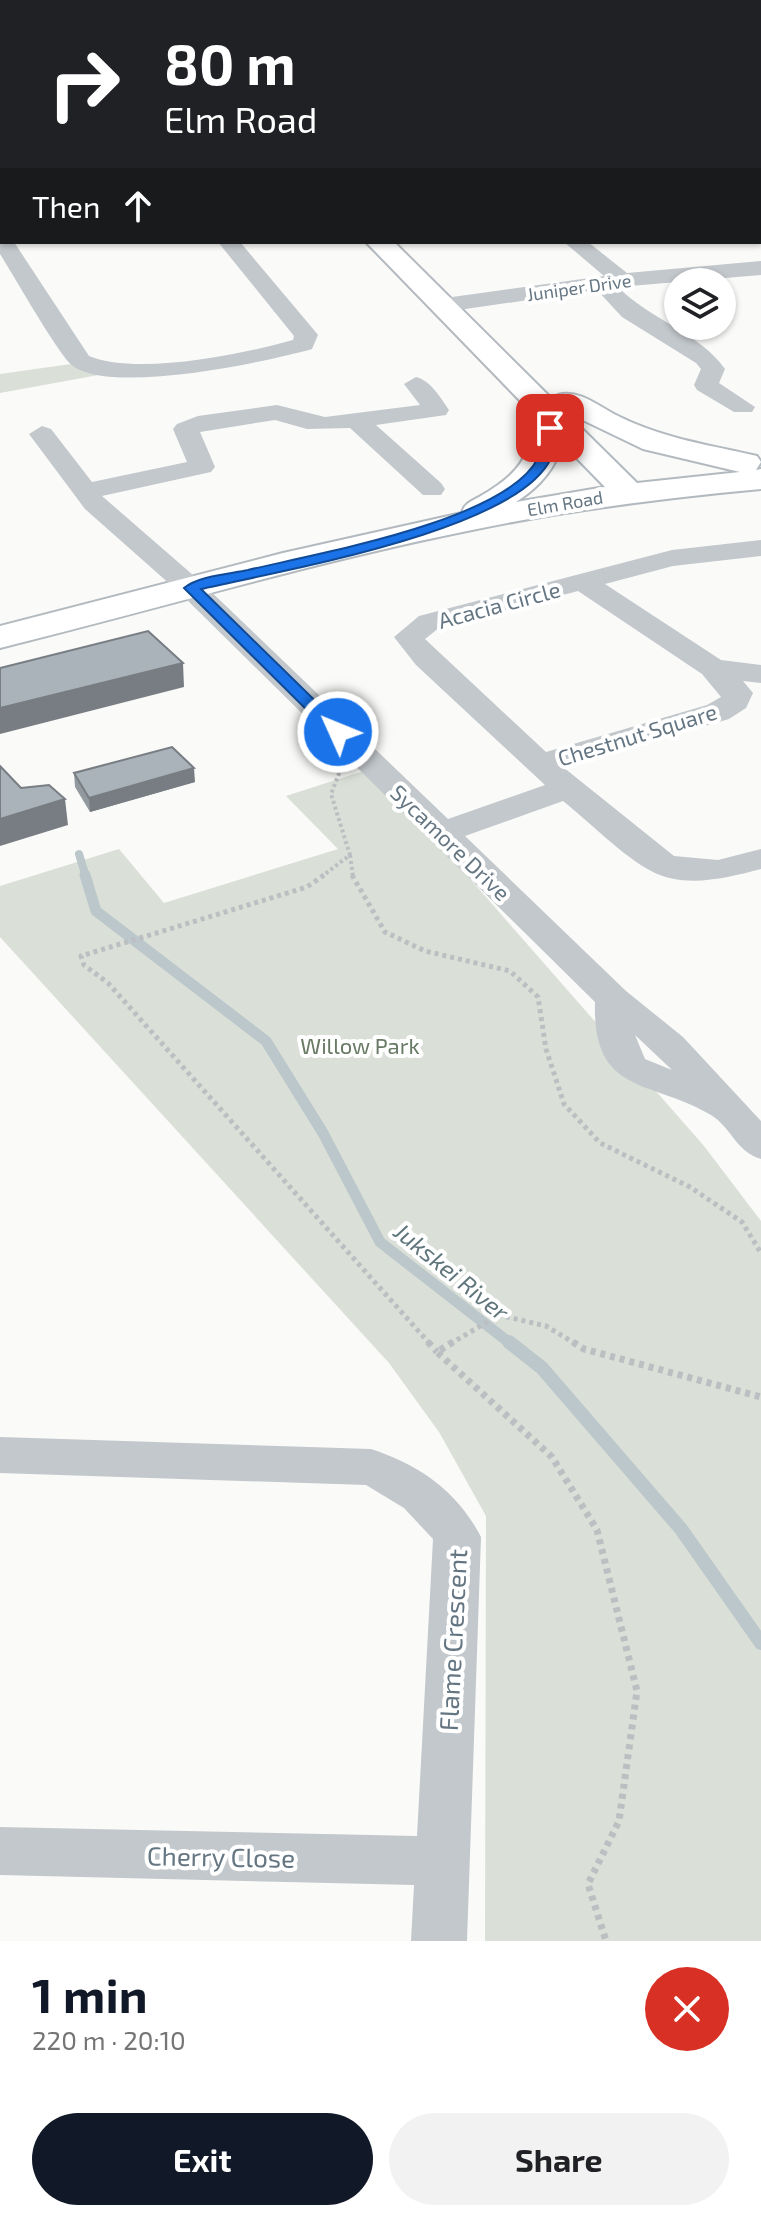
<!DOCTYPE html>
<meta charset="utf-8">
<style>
:root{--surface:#fff;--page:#f2f2f2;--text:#202124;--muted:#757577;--accent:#111827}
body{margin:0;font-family:"Exo 2",sans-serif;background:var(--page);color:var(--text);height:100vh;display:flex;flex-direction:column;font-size:30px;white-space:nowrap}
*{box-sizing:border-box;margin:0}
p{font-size:26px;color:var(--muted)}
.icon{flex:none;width:44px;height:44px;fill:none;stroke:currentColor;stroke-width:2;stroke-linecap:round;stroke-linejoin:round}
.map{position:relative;height:1941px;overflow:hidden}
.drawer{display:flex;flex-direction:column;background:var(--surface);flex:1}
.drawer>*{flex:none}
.top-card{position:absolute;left:0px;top:0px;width:762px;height:244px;box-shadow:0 2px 6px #0004;background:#202124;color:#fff;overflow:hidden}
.fabs{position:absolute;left:664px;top:268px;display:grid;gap:16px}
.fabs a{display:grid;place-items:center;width:72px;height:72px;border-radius:50%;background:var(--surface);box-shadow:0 2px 6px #0004;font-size:40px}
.pin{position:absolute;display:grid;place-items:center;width:68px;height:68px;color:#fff;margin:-34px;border-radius:16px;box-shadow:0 4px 12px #0006}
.me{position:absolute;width:88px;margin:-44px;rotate:314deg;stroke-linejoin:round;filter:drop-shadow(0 0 6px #0008)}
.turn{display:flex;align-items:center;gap:28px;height:168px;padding:0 32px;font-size:36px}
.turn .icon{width:104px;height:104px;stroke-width:2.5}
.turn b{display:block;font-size:56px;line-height:68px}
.then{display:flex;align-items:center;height:76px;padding:0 32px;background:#0003;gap:16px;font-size:30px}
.round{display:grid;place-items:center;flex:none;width:84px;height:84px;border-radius:42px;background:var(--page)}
.summary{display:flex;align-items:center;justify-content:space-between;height:136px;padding:0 32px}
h1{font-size:48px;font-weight:700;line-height:60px;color:var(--accent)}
.cta{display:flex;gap:16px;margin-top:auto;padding:16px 32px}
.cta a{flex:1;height:92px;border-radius:48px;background:var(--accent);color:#fff;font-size:32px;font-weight:700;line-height:92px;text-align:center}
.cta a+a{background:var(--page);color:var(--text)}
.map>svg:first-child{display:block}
</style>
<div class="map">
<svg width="761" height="1941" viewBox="0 0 761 1941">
<rect width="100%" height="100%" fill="#fafaf8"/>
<g fill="#dadfd7">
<path d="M78 363 115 372 0 393V374Z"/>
<path d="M373 768 704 1146 761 1221V1941H485L486 1516 439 1432 389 1363 0 937V886L119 849 164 903 338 849 286 796Z"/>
</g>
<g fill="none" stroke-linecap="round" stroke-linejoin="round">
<path stroke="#bbc7cb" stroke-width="8" d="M79 854 86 877"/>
<path stroke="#bbc7cb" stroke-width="11" d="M85 875 96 911 266 1041 323 1133 380 1242 511 1344"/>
<path stroke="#bbc7cb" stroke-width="14" d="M509 1342 542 1368 681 1529 761 1643"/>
<defs>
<g id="secondary">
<rect x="0" y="62" width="2" height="13"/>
<path d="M366 242H394L554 401 558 395C581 389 600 408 620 417 665 439 710 445 757 456L761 462 756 470 761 469V489C664 498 568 510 472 530 313 562 157 609 0 648V626L283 553 462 513C464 504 470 502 479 497 516 476 535 456 532 413ZM564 411 643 449 740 472 637 483ZM562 443 605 487 516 502C538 488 556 469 562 443Z"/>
</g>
</defs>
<use href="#secondary" stroke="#b3babf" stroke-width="4"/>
<g stroke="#bbbfc2" stroke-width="4" stroke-dasharray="3 3" stroke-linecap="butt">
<path d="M350 855 353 877"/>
<path d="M321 877 350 855 331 794 340 771"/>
</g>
<g stroke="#bbbfc2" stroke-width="5" stroke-dasharray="4 4" stroke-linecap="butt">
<path d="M324 875 307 887 81 956 84 965 108 983 430 1344"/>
<path d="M352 875 385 932 425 951 510 971 538 997 546 1049 564 1104 600 1143 690 1187 742 1222 761 1253"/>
<path d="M450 1344 499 1315 546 1326 576 1344"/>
</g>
<g stroke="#bbbfc2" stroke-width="7" stroke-dasharray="5 5" stroke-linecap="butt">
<path d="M428 1342 437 1352"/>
<path d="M453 1342 437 1352 552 1457 597 1530 637 1691 619 1821 588 1884 606 1941"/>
<path d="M573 1342 584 1349 761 1397"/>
</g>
<rect fill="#c3c8cc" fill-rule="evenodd" x="0" y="3" width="2" height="4"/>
<g fill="#c3c8cc" fill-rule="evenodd">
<path d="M170 0H231L232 2H169Z"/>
<path d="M451 0H468L469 2H452Z"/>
<rect x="760" y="4" width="1" height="10"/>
<rect x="760" y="75" width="1" height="10"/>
<path d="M0 118 2 119V131L0 130Z"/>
<rect x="760" y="168" width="1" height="12"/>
<path d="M0 236 2 242H14L89 356C137 376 243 354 293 340L294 336 218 242H240L314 330 318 335 312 349C266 362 112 395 73 366 59 356 13 274 0 254Z"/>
<path d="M564 242H588L627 273 761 261V275L618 287C649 319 700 333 725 369L719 383 755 407 752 412H734L697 390 694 385 701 369 696 363 622 317 597 290 445 312 434 305 445 298 604 276Z"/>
<path d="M416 377C430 380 441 398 449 410L446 415 376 425 441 483 445 489 441 495H423L350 428 307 429 275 420 200 432 215 467 211 472 102 496 201 582 448 819 545 785 416 665 394 637 419 616 672 550 761 540V556L673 566 605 584 721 660 761 665V683L743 681 753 693 746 708 729 719 563 767 674 856 718 860 761 849V869C726 878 685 889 651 871 624 857 587 820 563 801L465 836 626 991 683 1037 761 1121V1159C736 1152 731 1127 711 1115 651 1079 592 1096 595 1002L181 594 85 509 29 434 42 426 51 429 92 482 187 462 173 429 177 424 198 416 277 405 325 417 420 405 404 384ZM578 591 702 674 721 697 707 705 546 752 425 639 439 628ZM635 1035 672 1070 645 1059Z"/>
<path d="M0 1437 371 1449C420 1465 457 1491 481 1537L467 1941H411L414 1885 0 1875V1827L417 1836 433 1539 404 1508 366 1485 0 1473Z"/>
</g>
<use href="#secondary" fill="#fff" fill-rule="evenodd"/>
</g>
<path fill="#929a9f" d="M74 773 195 782 90 812 75 787Z"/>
<g fill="#777d82">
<path d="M183 663 184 687 0 734V708Z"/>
<path d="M194 768 195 782 90 812 89 798Z"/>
<path d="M65 799 68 825 0 846V819Z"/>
</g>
<g fill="#aab3b9" stroke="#777d82" stroke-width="2">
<path d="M148 631 183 663 0 708V668Z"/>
<path d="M172 747 194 768 89 798 74 773Z"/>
<path d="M0 766 21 788 49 785 65 799 0 819Z"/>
</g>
<path fill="#1a73e8" stroke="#114b97" stroke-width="2" d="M550 424 556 428C555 437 555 450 551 458 518 531 278 571 201 589L344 729V735H332L184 588C198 576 229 574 248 570 314 554 507 521 538 458 542 450 542 437 544 428Z"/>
<g text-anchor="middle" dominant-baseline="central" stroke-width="8" stroke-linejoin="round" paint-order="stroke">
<g font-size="18" fill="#657683" stroke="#fff">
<text transform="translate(579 287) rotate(-8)">Juniper Drive</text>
<text transform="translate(565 503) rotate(-10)">Elm Road</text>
</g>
<g font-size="22" fill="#657683" stroke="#fff">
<text transform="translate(499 604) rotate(-15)">Acacia Circle</text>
<text transform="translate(637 734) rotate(-17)">Chestnut Square</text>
<text transform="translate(451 842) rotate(44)">Sycamore Drive</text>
</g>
<g font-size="22" fill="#687a64" stroke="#fff">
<text x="360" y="1045">Willow Park</text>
</g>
<g font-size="24" font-style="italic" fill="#60757c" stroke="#fff">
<text transform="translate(452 1271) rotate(39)">Jukskei River</text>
</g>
<g font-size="26" fill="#657683" stroke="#fff">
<text transform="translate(452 1640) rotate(-87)">Flame Crescent</text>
<text transform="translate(221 1856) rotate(1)">Cherry Close</text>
</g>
</g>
</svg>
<div class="fabs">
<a><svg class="icon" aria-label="layers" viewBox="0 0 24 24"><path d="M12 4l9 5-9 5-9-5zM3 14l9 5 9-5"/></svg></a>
</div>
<div class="pin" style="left:550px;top:428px;background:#d93025"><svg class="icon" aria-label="arrive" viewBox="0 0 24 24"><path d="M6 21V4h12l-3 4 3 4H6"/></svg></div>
<svg class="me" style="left:338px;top:732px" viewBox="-20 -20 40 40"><circle r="17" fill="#1a73e8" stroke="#fff" stroke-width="3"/><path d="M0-11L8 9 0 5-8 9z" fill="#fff"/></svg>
<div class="top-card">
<div class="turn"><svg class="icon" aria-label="right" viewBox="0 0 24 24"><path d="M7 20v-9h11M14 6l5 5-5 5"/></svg><div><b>80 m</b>Elm Road</div></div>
<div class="then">Then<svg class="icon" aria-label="ahead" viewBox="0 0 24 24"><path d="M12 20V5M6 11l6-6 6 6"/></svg></div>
</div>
</div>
<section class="drawer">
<div class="summary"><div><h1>1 min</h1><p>220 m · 20:10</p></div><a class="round" style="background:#d93025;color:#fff"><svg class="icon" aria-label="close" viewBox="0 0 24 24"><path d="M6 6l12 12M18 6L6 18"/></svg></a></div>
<div class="cta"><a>Exit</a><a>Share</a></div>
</section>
